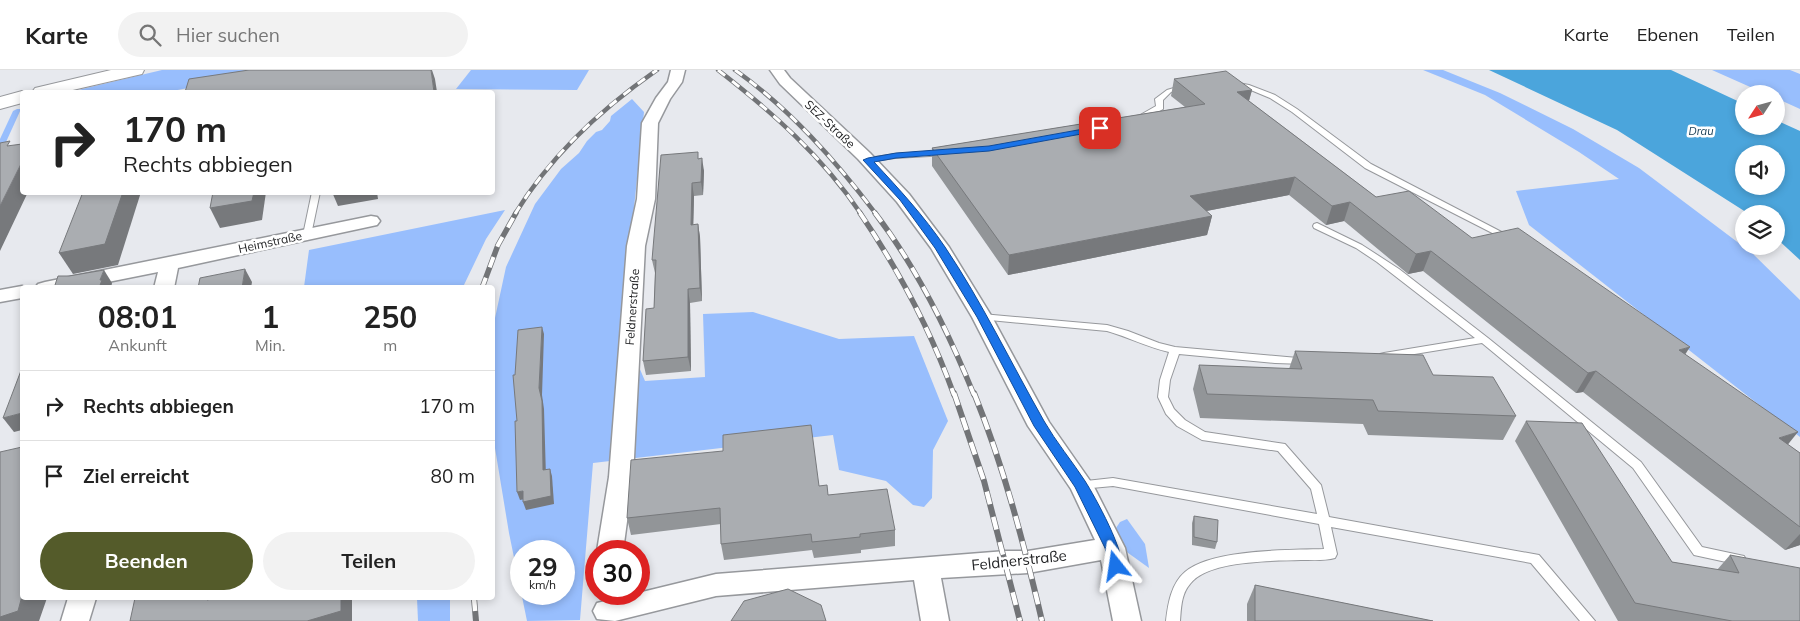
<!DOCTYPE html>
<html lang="de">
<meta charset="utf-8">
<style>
:root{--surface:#fff;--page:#f2f2f2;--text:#222;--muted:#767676;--line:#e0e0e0;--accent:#545b2a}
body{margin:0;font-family:Mulish,sans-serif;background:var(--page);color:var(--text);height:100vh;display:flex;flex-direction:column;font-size:19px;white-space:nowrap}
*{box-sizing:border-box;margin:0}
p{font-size:16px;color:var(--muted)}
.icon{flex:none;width:28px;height:28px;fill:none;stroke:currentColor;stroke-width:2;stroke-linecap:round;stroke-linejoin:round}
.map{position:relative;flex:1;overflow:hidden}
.drawer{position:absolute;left:20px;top:215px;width:475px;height:315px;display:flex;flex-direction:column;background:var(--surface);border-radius:5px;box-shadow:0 2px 8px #0003}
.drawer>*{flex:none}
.hud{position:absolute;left:20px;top:20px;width:475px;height:105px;border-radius:5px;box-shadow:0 2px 8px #0003;background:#fff;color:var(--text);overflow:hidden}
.needle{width:32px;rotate:234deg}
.controls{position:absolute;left:1735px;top:15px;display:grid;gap:10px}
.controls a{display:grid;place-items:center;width:50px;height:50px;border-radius:50%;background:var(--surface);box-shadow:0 2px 8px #0003;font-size:25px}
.speed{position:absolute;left:510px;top:470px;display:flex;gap:10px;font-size:25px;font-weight:700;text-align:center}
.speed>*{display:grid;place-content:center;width:65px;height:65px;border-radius:50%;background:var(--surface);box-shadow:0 2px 8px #0003;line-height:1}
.speed small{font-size:12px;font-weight:400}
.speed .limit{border:8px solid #d22;background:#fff;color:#111}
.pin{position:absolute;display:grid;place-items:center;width:42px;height:42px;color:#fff;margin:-21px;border-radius:10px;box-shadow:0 2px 8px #0006}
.me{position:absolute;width:55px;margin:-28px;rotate:345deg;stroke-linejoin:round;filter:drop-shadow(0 0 4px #0008)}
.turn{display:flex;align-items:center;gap:18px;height:105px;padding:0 20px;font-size:22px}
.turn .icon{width:65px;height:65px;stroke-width:2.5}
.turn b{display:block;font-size:35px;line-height:42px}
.eta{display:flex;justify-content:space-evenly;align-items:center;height:85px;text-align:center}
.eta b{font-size:30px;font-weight:700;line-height:35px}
.button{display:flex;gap:10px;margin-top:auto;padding:10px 20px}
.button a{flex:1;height:58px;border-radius:30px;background:var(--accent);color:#fff;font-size:20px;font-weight:700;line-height:58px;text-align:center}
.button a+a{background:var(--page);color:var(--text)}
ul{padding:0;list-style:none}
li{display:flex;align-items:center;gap:15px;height:70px;padding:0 20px;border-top:1px solid var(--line)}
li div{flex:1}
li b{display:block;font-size:19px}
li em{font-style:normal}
header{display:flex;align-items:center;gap:30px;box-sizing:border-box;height:70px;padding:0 25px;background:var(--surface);border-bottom:1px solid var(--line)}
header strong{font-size:24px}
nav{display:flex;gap:28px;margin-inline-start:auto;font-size:18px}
.search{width:350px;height:45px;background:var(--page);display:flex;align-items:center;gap:12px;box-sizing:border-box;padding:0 18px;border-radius:28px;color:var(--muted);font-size:19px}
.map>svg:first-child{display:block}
</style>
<header>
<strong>Karte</strong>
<div class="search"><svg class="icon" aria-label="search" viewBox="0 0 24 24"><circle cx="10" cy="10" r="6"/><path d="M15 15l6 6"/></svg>Hier suchen</div>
<nav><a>Karte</a><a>Ebenen</a><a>Teilen</a></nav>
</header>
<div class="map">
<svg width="1800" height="551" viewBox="0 0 1800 551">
<rect width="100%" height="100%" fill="#e7e9ee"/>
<g fill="#98befd" fill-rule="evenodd">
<path d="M162 0H258L204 15 167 22H75L82 19Z"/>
<path d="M471 0H589L577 20 456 19Z"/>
<path d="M1423 0H1443L1500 23 1573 59 1639 98 1752 183 1800 230V367L1529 155 1516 121 1619 109 1579 82 1485 25Z"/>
<path d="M1712 0H1790L1800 4V39L1776 28V24H1766Z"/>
<path d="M632 29 644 42 618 291 639 297 645 311 705 307 703 244 753 242 839 269 914 266 948 351 933 380 932 428 924 437 913 435 886 411 839 400 833 365 593 393 580 550 527 551 509 463 493 366 492 271 495 248 506 197 535 134 561 99 579 83 587 71 596 62 602 60 610 51 611 46ZM521 481H564V524H521Z"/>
<path d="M17 39H21L6 72 0 74V69L13 41Z"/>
<path d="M505 140 486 169 463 217H304L309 180Z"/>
<path d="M1127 449 1145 474 1149 498 1124 480 1116 458 1120 452Z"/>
<path d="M417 528H450V551H418Z"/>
</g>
<path fill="#4ba5dc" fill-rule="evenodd" d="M1489 0H1671L1744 34V56H1776V50L1800 61V190L1776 168V144H1749L1617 60ZM1744 84H1776V116H1744Z"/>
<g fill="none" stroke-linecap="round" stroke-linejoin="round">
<defs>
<g id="service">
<path d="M1233 12 1249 15 1275 25 1297 39 1371 94 1513 168 1512 170H1506L1365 98 1292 42 1270 28 1246 18 1231 15 1230 14Z"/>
<path d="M1184 15 1187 17 1186 18 1171 22 1163 30V39L1141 52H1135V48L1156 36 1155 29 1167 20Z"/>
<path d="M944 81H947V85L895 88 868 92 864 90 868 88 895 84Z"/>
<path d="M312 122H320L311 165 307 168 303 165Z"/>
<path d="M1317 153 1362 175 1399 199 1488 268 1641 392 1702 477 1744 486 1746 490 1744 494 1740 495 1694 485 1633 398 1482 273 1384 289 1380 288 1379 286 1380 284 1384 283 1475 268 1377 192 1356 178 1314 158 1313 156 1314 154Z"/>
<path d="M982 244 1107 255 1128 261 1159 273 1175 277 1309 289 1310 291 1309 293 1305 294 1275 293 1179 284 1170 310 1168 327 1174 339 1185 350 1205 362 1285 374 1321 415 1329 447 1539 485 1595 551H1580L1531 493 1331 457 1337 484 1335 488C1325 491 1312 490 1301 490 1272 491 1208 490 1190 514 1181 524 1181 539 1180 551H1166C1168 534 1171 514 1185 502 1211 479 1290 480 1324 479L1319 454 1113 416 1081 419 1077 418 1075 415 1077 412 1113 408 1317 444 1311 419 1278 381 1202 370 1177 356 1166 344 1158 327 1160 310 1169 282C1147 277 1128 267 1107 261L979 249 977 247 979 245Z"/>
</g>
<g id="minor">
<path d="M671 0H685L682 12 670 29 658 53 655 129 645 176 633 407 623 481H597L609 407 627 176 637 129 642 53 656 28 668 12Z"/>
<path d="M770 0H784L790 8 870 83 909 124 949 177 992 247 1049 352 1093 415 1125 478 1141 551H1113L1101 490 1028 503 941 508 949 551H921L914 510 716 526 615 551 597 549 593 541 597 533 716 504 1006 481H1028L1095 470 1071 419 1028 356 972 247 931 178 897 132 858 89 780 14Z"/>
<path d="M371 146 377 147 380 151 377 155 178 198 174 218H154L158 202 78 218H35L38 214 45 212Z"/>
<path d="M22 216 28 218H22V228L0 232V220Z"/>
<path d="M68 528H96L89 551H61Z"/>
</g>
<g id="secondary">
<path d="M111 0H144L142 4 64 22H32L35 18Z"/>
<path d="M22 21 27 22H22V33L0 39V27Z"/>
</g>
</defs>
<use href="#service" stroke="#96989c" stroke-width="2"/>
<use href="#minor" stroke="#96989c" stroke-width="3"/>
<use href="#secondary" stroke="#96989c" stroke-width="2"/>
<use href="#service" fill="#fff" fill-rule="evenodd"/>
<use href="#minor" fill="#fff" fill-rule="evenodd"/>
<use href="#secondary" fill="#fff" fill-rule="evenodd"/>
<defs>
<g id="rail-far2">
<path d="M718 0C772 42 823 87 861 144"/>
<path d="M735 0C790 39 835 90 876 144"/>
<path d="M515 144C551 85 601 39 657 0"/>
</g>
<g id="rail-far1">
<path d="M860 143C898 199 931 261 954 325"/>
<path d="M875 143C917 198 948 261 974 325"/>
<path d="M482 218 498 175 516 143"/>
</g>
<g id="rail">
<path d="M954 323 984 411 1020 551"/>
<path d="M974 323C1004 397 1024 474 1042 551"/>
<path d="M474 528 476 551"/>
</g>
</defs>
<use href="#rail-far2" stroke="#727477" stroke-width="4.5"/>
<use href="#rail-far1" stroke="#727477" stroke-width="5.5"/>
<use href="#rail" stroke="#727477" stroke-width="6"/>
<use href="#rail-far2" stroke="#fff" stroke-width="3" stroke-dasharray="9" stroke-linecap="butt"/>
<use href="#rail-far1" stroke="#fff" stroke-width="4" stroke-dasharray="11" stroke-linecap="butt"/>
<use href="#rail" stroke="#fff" stroke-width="4.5" stroke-dasharray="13" stroke-linecap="butt"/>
</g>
<g fill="#929598">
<path d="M1174 9 1252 20 1249 31 1376 127 1472 168 1685 284 1788 375 1800 383V475L1785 480 1583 322 1576 323 1423 201 1408 204 1344 151 1326 155 1289 125 1206 141 1212 146 1207 165 1008 205 932 96V78L1185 37 1171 26Z"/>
<path d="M699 89 704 101 703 125 694 126 693 155 698 154 700 167 702 231 690 233 691 301 646 305 643 291 654 238 655 203 652 190Z"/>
<path d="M1295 281 1433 305 1516 346 1503 370 1368 365 1363 354 1200 348 1193 319 1199 295 1289 299Z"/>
<path d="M1526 351 1672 492 1717 500 1730 485 1800 551H1618L1515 371Z"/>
<path d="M723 381 819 416 828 425 895 460V476L861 480V483L814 488 812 480 724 490 721 474V454L631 465 627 448Z"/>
<path d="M1194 446 1217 472 1215 479 1192 475V453Z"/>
<path d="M1255 515 1433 551H1247V534Z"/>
</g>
<g fill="#77797c">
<path d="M431 0H432L435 9 437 22H434Z"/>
<path d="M1252 20 1247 37 1237 22Z"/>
<path d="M702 88 704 101 703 125 701 112Z"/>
<path d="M22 92V122H28L0 181V136Z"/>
<path d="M1295 107 1289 125 1186 145 1190 126Z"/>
<path d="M692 113 694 126 693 168 691 155Z"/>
<path d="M123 122H141L118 195 73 204 59 183Z"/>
<path d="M254 122H266L262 150 220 158 210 138Z"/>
<path d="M332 122H377L378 129 338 136Z"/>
<path d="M1350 132 1344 151 1326 155 1332 136Z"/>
<path d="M1212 146 1207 165 1008 205 1009 185Z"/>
<path d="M698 154 700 167 702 231 700 218Z"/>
<path d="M1431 181 1423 201 1408 204 1416 184Z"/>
<path d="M245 199 252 212 251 218H242Z"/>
<path d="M104 200 112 213 111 218H99L100 210Z"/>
<path d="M688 219 690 233 691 301 688 287Z"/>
<path d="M542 257 544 264 542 325 544 339 546 407 543 400 539 318Z"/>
<path d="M1690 277 1677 297 1679 280Z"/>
<path d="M1596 301 1583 322 1576 323 1588 303Z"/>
<path d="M22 343V360L14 362 3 348Z"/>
<path d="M1798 362 1781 383 1779 368Z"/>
<path d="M550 399 552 406 554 434 526 440 523 432Z"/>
<path d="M523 421 525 429 520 430 517 422Z"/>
<path d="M1800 464V475L1785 480Z"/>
<path d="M22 526V528H47L39 551H0V547Z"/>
<path d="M341 528H352V551H307Z"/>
</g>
<g fill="#aaadb1" stroke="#77797c">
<path d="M249 0H431L434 22H185L189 9Z"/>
<path d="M1226 1 1252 20 1237 22 1376 127 1409 121 1472 168 1518 158 1690 277 1679 280 1798 362 1779 368 1800 383V457L1596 301 1588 303 1431 181 1416 184 1350 132 1332 136 1295 107 1190 126 1212 146 1009 185 932 78 1205 34 1174 9Z"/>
<path d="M10 71 7 76 22 74V92L0 136V73Z"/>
<path d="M698 82V89L702 88 701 112 692 113 691 155 698 154 700 218 688 219V287L643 291 646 239 654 238 656 190H652L661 85Z"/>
<path d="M83 122H123L105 174 59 183Z"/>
<path d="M213 122H254L252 131 210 138Z"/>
<path d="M245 199 242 218H198L200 208Z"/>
<path d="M104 200 100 210H102L99 218H54L58 206H69Z"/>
<path d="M542 257 539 318 542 331 543 400 550 399 551 426 523 432V421L517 422 515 351H517L513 305H515L518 260Z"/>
<path d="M1295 281 1423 285 1433 305 1493 307 1516 346 1378 341 1373 330 1207 324 1199 295 1302 299Z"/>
<path d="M22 298V343L3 348Z"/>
<path d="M1526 351 1582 353 1672 492 1739 503 1730 485 1800 498V551H1732L1635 533Z"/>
<path d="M811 355 819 416 827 415 828 425 887 419 895 460 860 464V467L812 472 811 464 721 474 720 438 627 448 631 390 723 381V365Z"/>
<path d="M22 377V526L18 541 0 547V382Z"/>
<path d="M1194 446 1218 450 1217 472 1194 467Z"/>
<path d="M1255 515 1433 551H1255Z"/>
<path d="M788 519 821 535 826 551H731L744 531Z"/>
<path d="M135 528H207V530L215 528H341V541L307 551H130Z"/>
</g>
<path fill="#1a73e8" stroke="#114b97" d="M1100 56 1103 57V60L989 81 896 88 874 92C899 119 924 146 945 177 982 232 1011 293 1044 351 1056 372 1072 391 1085 411 1094 425 1128 486 1121 500L1116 502 1111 500 1105 478 1075 417 1034 356 977 247 935 178 900 130 863 90 868 88 896 83 989 76Z"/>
<g text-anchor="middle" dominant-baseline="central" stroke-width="5" stroke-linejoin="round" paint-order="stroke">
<g font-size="11" font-style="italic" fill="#1b4058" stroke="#fff">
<text x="1701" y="61">Drau</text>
</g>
<g font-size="12" fill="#222325" stroke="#fff">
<text transform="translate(830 54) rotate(43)">SEZ-Straße</text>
<text transform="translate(270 172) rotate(-12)">Heimstraße</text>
<text transform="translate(632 237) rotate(-86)">Feldnerstraße</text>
</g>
<g font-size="15" fill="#222325" stroke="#fff">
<text transform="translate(1019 490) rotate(-6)">Feldnerstraße</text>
</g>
</g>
</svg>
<div class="controls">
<a><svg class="needle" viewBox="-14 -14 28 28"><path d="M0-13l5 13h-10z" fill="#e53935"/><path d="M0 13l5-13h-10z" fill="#767676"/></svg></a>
<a><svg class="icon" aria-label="sound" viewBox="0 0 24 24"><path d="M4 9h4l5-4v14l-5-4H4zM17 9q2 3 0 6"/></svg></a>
<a><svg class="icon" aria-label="layers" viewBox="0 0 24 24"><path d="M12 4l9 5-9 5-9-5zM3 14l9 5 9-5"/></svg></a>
</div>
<div class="speed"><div>29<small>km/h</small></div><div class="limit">30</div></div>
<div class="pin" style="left:1100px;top:58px;background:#d93025"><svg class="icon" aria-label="arrive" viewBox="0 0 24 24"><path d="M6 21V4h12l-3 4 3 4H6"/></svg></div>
<svg class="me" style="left:1116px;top:496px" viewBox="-20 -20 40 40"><path d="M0-17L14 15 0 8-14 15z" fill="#1a73e8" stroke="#fff" stroke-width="4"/></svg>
<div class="hud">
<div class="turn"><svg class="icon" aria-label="right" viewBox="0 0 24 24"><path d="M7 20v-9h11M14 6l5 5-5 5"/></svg><div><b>170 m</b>Rechts abbiegen</div></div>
</div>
<section class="drawer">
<div class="eta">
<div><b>08:01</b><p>Ankunft</p></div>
<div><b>1</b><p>Min.</p></div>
<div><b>250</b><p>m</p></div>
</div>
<ul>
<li><svg class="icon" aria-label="right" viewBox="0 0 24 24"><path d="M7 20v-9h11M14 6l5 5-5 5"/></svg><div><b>Rechts abbiegen</b></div><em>170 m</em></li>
<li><svg class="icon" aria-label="arrive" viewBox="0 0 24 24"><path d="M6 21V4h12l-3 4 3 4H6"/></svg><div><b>Ziel erreicht</b></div><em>80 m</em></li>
</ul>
<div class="button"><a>Beenden</a><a>Teilen</a></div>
</section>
</div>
